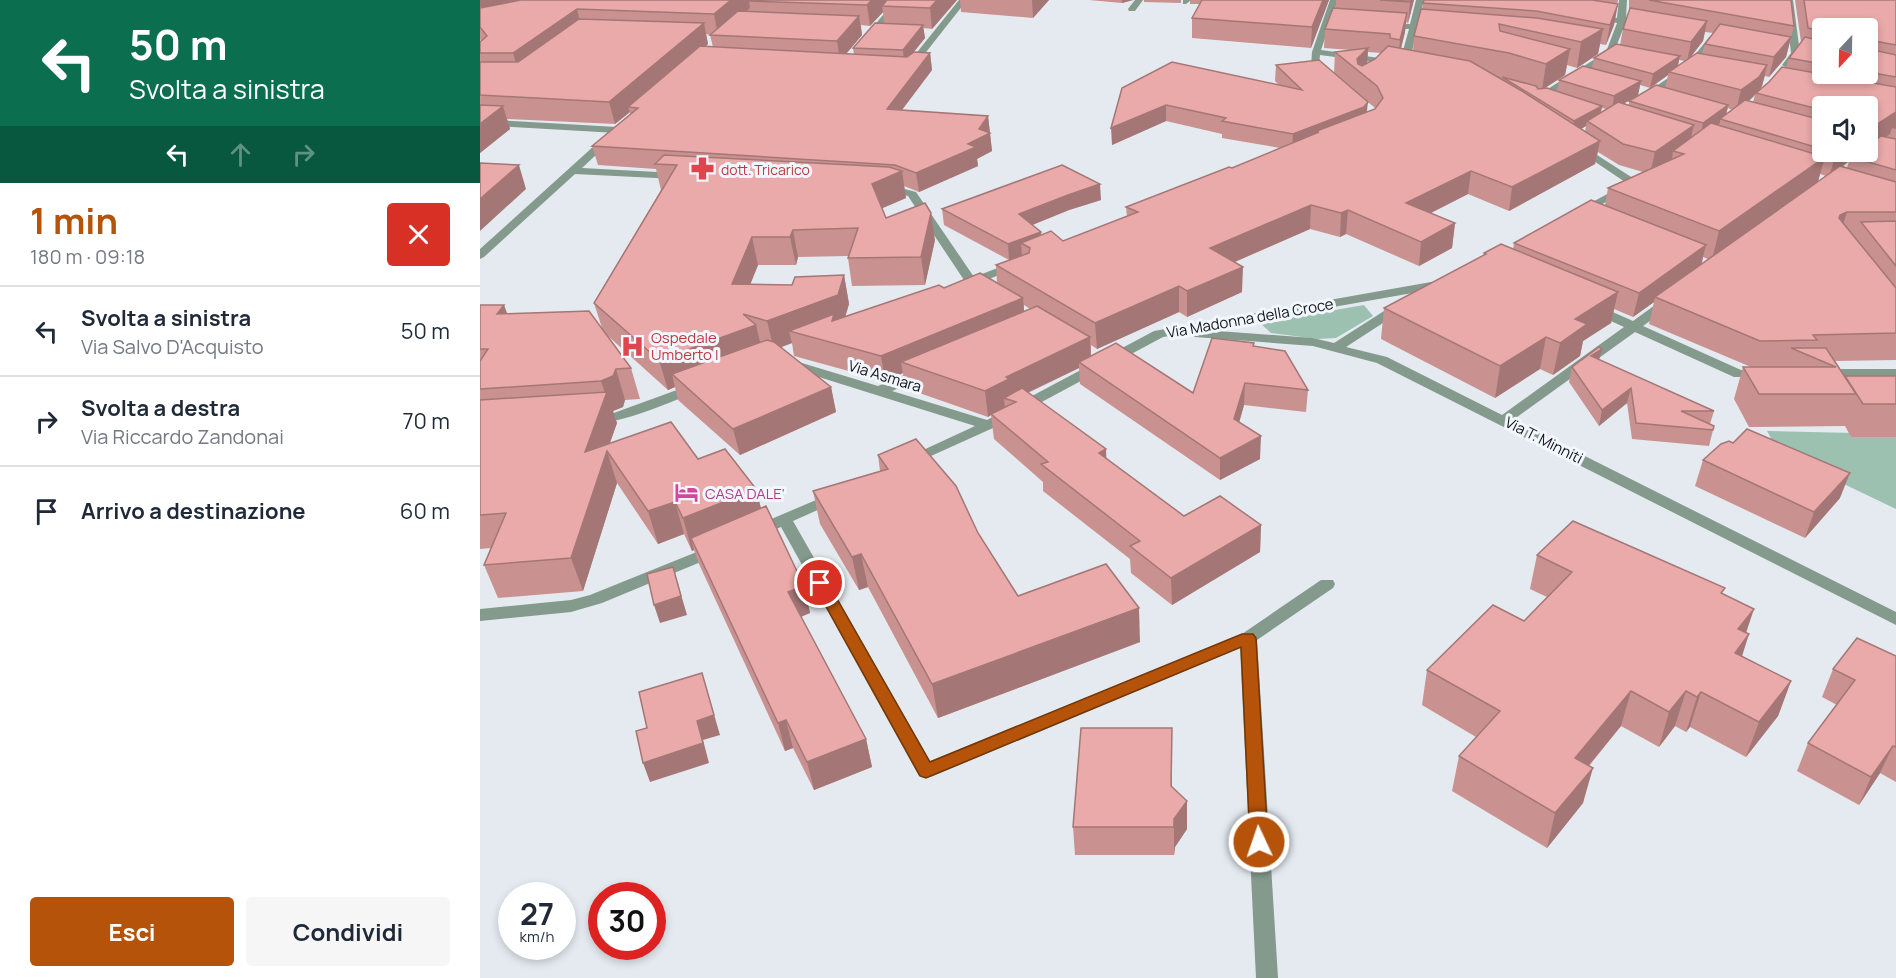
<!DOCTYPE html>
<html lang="it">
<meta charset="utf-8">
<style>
:root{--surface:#fff;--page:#f6f6f7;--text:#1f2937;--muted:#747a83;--line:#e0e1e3;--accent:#b45309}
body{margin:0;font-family:Manrope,sans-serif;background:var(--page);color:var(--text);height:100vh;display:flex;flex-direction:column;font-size:22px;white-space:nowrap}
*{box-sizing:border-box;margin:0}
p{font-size:20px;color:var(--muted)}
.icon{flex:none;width:33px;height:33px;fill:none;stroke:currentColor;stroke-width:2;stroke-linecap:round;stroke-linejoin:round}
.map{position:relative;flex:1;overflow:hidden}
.side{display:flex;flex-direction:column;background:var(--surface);width:480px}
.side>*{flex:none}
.banner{background:#0b6e4f;color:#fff;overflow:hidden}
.needle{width:39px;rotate:202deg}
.fabs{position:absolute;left:1332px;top:18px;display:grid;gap:12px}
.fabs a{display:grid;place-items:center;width:66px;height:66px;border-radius:6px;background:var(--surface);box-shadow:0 3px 9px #0003;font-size:30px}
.speed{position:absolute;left:18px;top:882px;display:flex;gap:12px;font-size:30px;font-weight:700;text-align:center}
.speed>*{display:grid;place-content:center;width:78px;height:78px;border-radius:50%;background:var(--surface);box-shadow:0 3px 9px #0003;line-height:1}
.speed small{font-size:15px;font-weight:400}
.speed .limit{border:9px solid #d22;background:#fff;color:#111}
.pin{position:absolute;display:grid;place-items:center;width:51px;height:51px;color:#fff;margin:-26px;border:3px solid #fff;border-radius:50%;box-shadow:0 2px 6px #0007}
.me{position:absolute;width:66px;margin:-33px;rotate:357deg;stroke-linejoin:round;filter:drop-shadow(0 0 4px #0008)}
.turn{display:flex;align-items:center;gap:21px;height:126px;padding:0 30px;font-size:27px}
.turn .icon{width:78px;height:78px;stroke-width:2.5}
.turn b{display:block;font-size:42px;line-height:51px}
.lanes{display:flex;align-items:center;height:57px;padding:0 30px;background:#0003;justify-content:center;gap:30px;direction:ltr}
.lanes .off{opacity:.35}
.round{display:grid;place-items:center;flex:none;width:63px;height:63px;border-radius:6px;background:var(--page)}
.overview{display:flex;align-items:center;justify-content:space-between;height:102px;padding:0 30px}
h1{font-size:36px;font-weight:700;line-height:45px;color:var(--accent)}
.button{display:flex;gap:12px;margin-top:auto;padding:12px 30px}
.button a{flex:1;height:69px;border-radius:6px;background:var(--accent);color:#fff;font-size:24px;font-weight:700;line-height:69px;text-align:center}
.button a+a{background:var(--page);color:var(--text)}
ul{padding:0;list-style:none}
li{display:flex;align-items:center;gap:18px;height:90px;padding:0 30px;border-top:2px solid var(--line)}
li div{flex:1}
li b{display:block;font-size:22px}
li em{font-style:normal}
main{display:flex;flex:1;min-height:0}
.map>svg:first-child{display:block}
</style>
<main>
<section class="side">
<div class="banner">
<div class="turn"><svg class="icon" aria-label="left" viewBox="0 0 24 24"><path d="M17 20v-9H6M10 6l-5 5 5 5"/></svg><div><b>50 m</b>Svolta a sinistra</div></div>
<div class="lanes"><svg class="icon" aria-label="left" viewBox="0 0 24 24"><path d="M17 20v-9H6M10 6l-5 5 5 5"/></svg><svg class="icon off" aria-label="ahead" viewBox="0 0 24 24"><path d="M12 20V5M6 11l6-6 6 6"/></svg><svg class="icon off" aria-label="right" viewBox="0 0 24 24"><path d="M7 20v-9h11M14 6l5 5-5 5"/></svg></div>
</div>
<div class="overview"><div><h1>1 min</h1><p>180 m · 09:18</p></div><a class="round" style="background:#d93025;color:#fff"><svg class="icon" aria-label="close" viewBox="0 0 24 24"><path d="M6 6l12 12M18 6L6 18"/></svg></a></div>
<ul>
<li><svg class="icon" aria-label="left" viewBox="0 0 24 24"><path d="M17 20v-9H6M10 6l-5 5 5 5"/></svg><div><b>Svolta a sinistra</b><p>Via Salvo D'Acquisto</p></div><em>50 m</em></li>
<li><svg class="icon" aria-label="right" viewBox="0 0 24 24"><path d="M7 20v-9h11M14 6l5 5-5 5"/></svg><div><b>Svolta a destra</b><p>Via Riccardo Zandonai</p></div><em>70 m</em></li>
<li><svg class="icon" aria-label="arrive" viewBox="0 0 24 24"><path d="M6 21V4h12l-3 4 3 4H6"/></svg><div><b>Arrivo a destinazione</b></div><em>60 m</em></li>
</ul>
<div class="button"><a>Esci</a><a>Condividi</a></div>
</section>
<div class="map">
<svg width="1416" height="978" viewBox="0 0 1416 978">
<rect width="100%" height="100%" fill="#e4eaf0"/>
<g fill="#9dc1b0">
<path d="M884 305 893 316 856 338 838 339 791 333 780 323Z"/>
<path d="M1287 431 1416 434V509L1299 453Z"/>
</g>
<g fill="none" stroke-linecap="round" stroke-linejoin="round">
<g fill="#839a8c" fill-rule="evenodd">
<path d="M416 0H424L391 40H385V36Z"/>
<path d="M479 0H487L432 70H426V66Z"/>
<path d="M655 0H663L655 11H649L648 9Z"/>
<path d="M703 0H711L706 4H703Z"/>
<path d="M850 0H858L841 50 914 60 919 63 917 65 840 55 839 64 848 72V76H842L831 67 832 52Z"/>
<path d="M936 0H944L938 24 956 25 960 28 956 31 937 29 929 65 924 68 919 65 929 29 905 28 901 25 905 22 930 24Z"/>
<path d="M1139 0H1147L1146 19 1167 23V27L1145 24 1133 55 1058 103H1052V99L1126 52 1137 23 1113 17 1117 14 1137 18Z"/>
<path d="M1305 0H1313L1320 53 1310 67 1307 68 1302 65 1311 53Z"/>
<path d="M1230 36 1237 38 1212 70 1169 99H1163V95L1206 66Z"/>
<path d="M0 119 137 127 142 130 137 133 0 125Z"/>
<path d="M125 136 134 138 102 168 196 173 201 176 196 179 95 174 4 257 0 259V249Z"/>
<path d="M1100 144 1159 182V186H1151L1096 149 1095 147Z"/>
<path d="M406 184 436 192 494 277 536 261 542 265 500 283 503 286 501 289 484 286 482 283 484 280 428 196 402 189 401 187Z"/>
<path d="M1144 185 1148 186V190L1104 214H1096L1094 212Z"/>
<path d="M951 282 955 283V289L724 330 833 338 854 343 915 304H923L925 307 923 310 866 347 907 357 1022 415 1144 327 1111 312 1109 309 1111 306H1119L1153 321 1182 300H1190L1192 303 1190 306 1163 326 1261 370 1286 371 1288 374 1286 377H1254L1155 332 1033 420 1416 612V625L897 363 833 346 715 337 709 333 683 337 513 428 431 465 426 464 424 461 426 458 495 426 307 367 305 364 312 360 398 386 436 370H446L448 373 446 376 412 391 507 420 674 331Z"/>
<path d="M1344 369H1416V377L1339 376 1337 373 1339 370Z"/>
<path d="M216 383 223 387 221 390C202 397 124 433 110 419L112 416 131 414Z"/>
<path d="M355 492 363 497 360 500 313 521 450 761 762 634 841 580H853L855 584 853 588 777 640 798 978H776L760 648 453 776 446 778 439 776 301 527 276 537 268 532 270 528Z"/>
<path d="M234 545 240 546 242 550 240 554 122 603 91 612 0 621V609L91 600 110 595Z"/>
</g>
</g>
<g fill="#c99291" fill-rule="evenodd">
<path d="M0 0H477L452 29 443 28 445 38 433 53H450L452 70 422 110 508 116 512 151 497 159 498 166 439 192 424 186 426 198 402 208 406 218 455 240 445 285 372 286 368 258V256L318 257 316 265H278L270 284 312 285 364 275 369 304 365 317 464 288 517 283 516 265 529 260 464 225 462 209 621 200 589 210 552 225 561 232V235L583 241 647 217 646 207 752 168 800 148 742 138V134L686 121 632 145 642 88 800 86 795 81 796 65 854 73 855 52 871 50 844 48 845 29 856 8V0H934L928 23 926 22 925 32 921 49 933 51 934 36 942 9 944 0H1138L1134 25 1126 45 1120 44 1118 54 1097 68 1087 65 1085 75 1063 89 1077 92 1079 80 1112 68 1114 58 1140 45 1143 29 1149 12V0H1311L1314 26 1306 57 1289 77 1285 76 1282 86 1279 90 1306 67 1309 58 1321 42 1315 0H1416V360L1355 361 1365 376H1416V437H1371L1365 426 1269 427 1254 399 1263 367H1271L1169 324 1174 302 1153 317 1134 309 1131 323 1103 341 1100 356 1073 375 1060 369 1015 398 901 339 904 308 1004 255V253L1033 249 1034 243 1125 205 1128 188 1163 172 1139 165 1118 152 1115 164 1029 211 988 194 951 213 975 223 972 248 939 266 866 234 860 237 830 229 755 262 762 292 707 317 699 312 617 349 611 345V356L713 393 774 346 828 390 826 412 764 405 759 422 780 459 740 480 600 384 599 368 548 393 626 449V459L704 516 781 525 780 552 692 605 651 573 650 559 563 491V482L514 439 511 415 508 417 425 388 423 373 405 381 314 356 312 343 301 347 351 387 356 412 260 455 198 400 195 387 188 390 128 336 151 368 160 399 145 400 143 407 133 411 137 423 130 443 218 459 276 489 281 508 324 586 330 613 321 617 386 739 392 767 334 790 313 748 305 751 219 564 214 550 212 551 204 534 178 544 137 483 103 591 18 598 4 565 11 548 0 549V305H24L27 313 122 328 114 303 181 190 176 169 118 165 112 146 150 114V112L135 124 27 119 30 129 0 153V42L1 41 0 39ZM403 12 404 23 373 48 374 54H366L382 35 381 25 390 26ZM1342 28H1388V74H1342ZM1225 32 1233 33 1225 44 1222 54 1210 57 1223 41ZM226 34 230 35 233 47H225L228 44ZM888 52 901 53 895 59 887 63ZM1199 60 1205 61 1198 66ZM1188 75 1185 88 1149 101V105L1144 103 1158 95 1160 85 1170 88ZM869 86 895 108V109L887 112ZM1275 95 1273 102 1269 101ZM1342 106H1388V152H1342ZM1122 108 1126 109 1121 113ZM1248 108 1252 110 1246 115ZM1106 126 1105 132 1101 129ZM1369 161 1367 168 1363 166ZM1340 174 1346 176 1338 181ZM1223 257 1228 259 1222 264ZM544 305 550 309 544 311Z"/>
<path d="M480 0H569L553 18 481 12Z"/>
<path d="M609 0H653L642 3Z"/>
<path d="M664 0H701V3L664 2Z"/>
<path d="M710 0H849L831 48 712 38V18L720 4H710Z"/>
<path d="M1119 360 1234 411 1230 424 1234 426 1229 446 1152 439 1147 403 1119 426 1089 382 1092 367Z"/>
<path d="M1253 443 1360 498 1325 538 1215 486 1223 460Z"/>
<path d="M398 455 498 533 538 596 660 642 458 718 388 587 379 590 340 524 333 491 400 471Z"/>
<path d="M1057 555 1243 595 1266 633 1262 656 1311 681 1298 716 1266 757 1210 727 1206 732 1195 726 1179 747 1141 726 1109 766 1103 803 1067 848 972 791 979 756 996 737 942 705 947 670 1044 621 1067 597 1050 589Z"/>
<path d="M1416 656V782L1400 773 1379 805 1317 771 1328 743 1357 705 1342 697 1353 669Z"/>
<path d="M692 728V786L707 829 695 847 694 855H595L593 827Z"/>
</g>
<g fill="#a47776">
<path d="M0 0H93L0 20Z"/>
<path d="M251 0H270L269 1 270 8 238 35 234 14Z"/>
<path d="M392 0H413L402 6 403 12 390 26 387 5Z"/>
<path d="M457 0H477L452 29 450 8Z"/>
<path d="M552 0H569L553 18Z"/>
<path d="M642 0H653L642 3Z"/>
<path d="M843 0H849L831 48 832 27Z"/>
<path d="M931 0H934L928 23 930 2Z"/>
<path d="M1138 4 1134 25 1126 45 1130 25Z"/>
<path d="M97 9 102 30 39 75 33 53Z"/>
<path d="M927 13 925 32 918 59 920 40Z"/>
<path d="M379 16 382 35 360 61 357 41Z"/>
<path d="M1227 21 1223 41 1207 62 1211 42Z"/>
<path d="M224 23 228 44 154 108 148 107 150 112 135 124 129 102Z"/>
<path d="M443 25 445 38 424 64 423 50Z"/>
<path d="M1123 29 1118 54 1097 68 1101 42Z"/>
<path d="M1311 37 1306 57 1289 77 1294 57Z"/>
<path d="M888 48 887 69 877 70V59Z"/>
<path d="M1090 49 1085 75 1062 90 1066 64Z"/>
<path d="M450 53 452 70 409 127 407 109Z"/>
<path d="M1200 56 1197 69 1189 72 1188 75 1170 88 1173 74Z"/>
<path d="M1287 65 1282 86 1277 93H1276L1273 97 1256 111 1261 90Z"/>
<path d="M1161 81 1158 95 1132 111 1134 96Z"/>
<path d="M888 102 886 119 839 132H834V142L812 151 813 134Z"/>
<path d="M686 105V121L632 145 631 128Z"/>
<path d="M1248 105 1245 119H1240V123L1220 138 1223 123Z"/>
<path d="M23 106 30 129 0 153V124Z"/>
<path d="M1122 106 1119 119 1107 121 1106 126 1092 134 1094 121Z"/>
<path d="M1416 112V129L1412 128 1410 134 1388 149V127Z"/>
<path d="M508 116 512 151 497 159 498 166 439 192 436 173 488 144Z"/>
<path d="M1214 125 1209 146 1193 151 1192 159 1170 174 1175 152Z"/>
<path d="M1120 141 1115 164 1029 211 1032 187Z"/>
<path d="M1358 152H1381L1371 157 1369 161 1349 177 1356 153Z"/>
<path d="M1345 157 1337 185 1232 260 1239 231Z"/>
<path d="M39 165 46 189 0 231V199Z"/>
<path d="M422 171 426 198 396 211 392 184Z"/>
<path d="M991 171 988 194 923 227 926 203Z"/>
<path d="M620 184 621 200 589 210 540 230 539 214 588 195Z"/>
<path d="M831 205 830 229 729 273 730 248Z"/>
<path d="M868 210 866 234 860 237 861 213Z"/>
<path d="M1367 212 1359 237 1352 240 1360 215Z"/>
<path d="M451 213 455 240 445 285 441 257Z"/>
<path d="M975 223 972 248 939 266 941 242Z"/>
<path d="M313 230 318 257 316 265 310 237Z"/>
<path d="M561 232 562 248H550L541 243 542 256 529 260 528 244Z"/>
<path d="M272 237 278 265 259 313 252 284Z"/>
<path d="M1226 245 1220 269 1175 297 1174 302 1153 317 1159 293Z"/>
<path d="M763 267 762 292 707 317V291Z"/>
<path d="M364 275 369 304 363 324 309 331 312 343 294 350 287 321Z"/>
<path d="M699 286V312L617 349 615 323Z"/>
<path d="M1138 292 1131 323 1103 341 1100 356 1073 375 1080 343 1095 319Z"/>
<path d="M543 298 545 323 421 362 423 373 405 381 401 356Z"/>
<path d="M24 305 34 335 17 314Z"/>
<path d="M276 325 283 354 192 374 195 387 188 390 179 360Z"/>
<path d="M610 337 611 362H599V368L532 400 524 398 525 408 511 414V415L508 417 505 391 526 377Z"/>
<path d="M1066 337 1060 369 1015 398 1020 366Z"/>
<path d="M1122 349 1118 364 1111 356Z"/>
<path d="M136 369 145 400 143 407 133 411 137 423 115 484 105 452 126 396 121 381Z"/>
<path d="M765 383 764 405 754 441V419Z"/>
<path d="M351 387 356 412 260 455 253 429Z"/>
<path d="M1151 388 1147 403 1119 426 1122 410Z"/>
<path d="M781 436 780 459 740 480V458Z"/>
<path d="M626 449 627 476 619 453Z"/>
<path d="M127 451 137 483 103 591 91 558Z"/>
<path d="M1370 473 1360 498 1325 538 1334 512Z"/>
<path d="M276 489 284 521 211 538 214 550 212 551 203 518Z"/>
<path d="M195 502 204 534 178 544 168 511Z"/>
<path d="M781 525 780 552 692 605 691 578Z"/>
<path d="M381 554 388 587 379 590 372 557Z"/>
<path d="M193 567 207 615 180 623 174 605Z"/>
<path d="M324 586 330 613 315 619 308 592Z"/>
<path d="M659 608 660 642 458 718 452 684Z"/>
<path d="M1274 609 1263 642 1269 634 1258 669 1243 687 1258 629Z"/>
<path d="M222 673 240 735 223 740 229 763 170 782 163 763 217 721Z"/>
<path d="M1311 681 1298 716 1266 757 1279 722Z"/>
<path d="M1151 691 1141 726 1086 793 1095 758Z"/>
<path d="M1206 691 1195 726 1179 747 1189 712Z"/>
<path d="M1221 692 1210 727 1206 732 1217 697Z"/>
<path d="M306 720 313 748 305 751 298 723Z"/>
<path d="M386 739 392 767 334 790 327 762Z"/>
<path d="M1413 746 1400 773 1379 805 1391 777Z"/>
<path d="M1113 768 1103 803 1067 848 1075 813Z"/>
<path d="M707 801V829L695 847 694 855V819Z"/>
</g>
<g fill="#eaaaa9" stroke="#a47776" stroke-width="1.5">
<path d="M41 0H251L234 14 97 9 33 53H0V42L7 36 0 27V8Z"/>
<path d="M269 0H392L387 5 269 1Z"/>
<path d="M407 0H457L450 8 402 6Z"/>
<path d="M722 0H843L832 27 712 18Z"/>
<path d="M900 0H931L930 2Z"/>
<path d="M944 0H1112L1138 4 1130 25 1056 11 943 3Z"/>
<path d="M1169 0H1311L1314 26Z"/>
<path d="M1324 0H1416V45L1395 41 1392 43 1393 50 1416 55V77L1388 72V28H1342V31L1328 28Z"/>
<path d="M853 8 927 13 920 40 910 38V34L845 29Z"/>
<path d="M1150 8 1227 21 1211 42 1143 29Z"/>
<path d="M941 9 1057 18 1123 29 1101 42 1019 24 1020 31 1090 49 1066 64 1029 53 934 36Z"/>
<path d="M258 11 379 16 357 41 230 35Z"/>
<path d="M99 19 224 23 129 102 0 95V62H38Z"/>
<path d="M395 23 443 25 423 50 373 48Z"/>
<path d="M1240 24 1311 37 1294 57 1225 44Z"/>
<path d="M1325 37 1342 41V64L1309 58Z"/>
<path d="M1136 44 1200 56 1173 74 1114 58Z"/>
<path d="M220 46 427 57 434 52 450 53 407 109 508 116 499 129 510 133 488 144 496 147 436 173 415 165 112 146 158 108 148 107Z"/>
<path d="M908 46 990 61 1042 91 1120 141 1032 187 991 171 926 203 975 223 941 242 868 210 861 213 831 205 730 248 763 267 707 291 699 286 615 323 516 265 549 253 550 248 541 243 571 231 583 241 658 212 646 207 749 167 752 168 839 132H834L895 109 903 98 897 86 855 52 888 48 877 59 878 64 882 66 895 59Z"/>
<path d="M1217 53 1287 65 1279 77 1261 90 1189 72Z"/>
<path d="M839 60 888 102 884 107 813 134 742 121 746 118 686 105 631 128 642 88 692 62 822 90 796 65Z"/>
<path d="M1103 66 1161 81 1134 96 1079 80Z"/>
<path d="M1302 67 1416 87V112L1393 127H1388V130V106H1342V110L1276 93 1289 82Z"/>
<path d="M1022 77 1056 86 1058 89 1067 88 1122 106 1094 121Z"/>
<path d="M1176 85 1248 105 1223 123 1149 101Z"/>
<path d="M1265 100 1342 120V149L1240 119Z"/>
<path d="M1138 102 1214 125 1175 152 1143 144 1107 121Z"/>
<path d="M0 105 23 106 0 124Z"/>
<path d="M1231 123 1345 157 1239 231 1128 188 1204 154 1193 151Z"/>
<path d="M1401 136 1416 139V170L1371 157 1379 152H1388V146Z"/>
<path d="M184 155 409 167 422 171 392 184 406 218 445 203 451 213 441 257 368 258 378 228 313 230 310 237H272L252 284 312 285 315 277 364 275 358 295 287 321 263 314 276 325 179 360 114 303 197 165 175 164Z"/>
<path d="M0 163 39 165 0 199Z"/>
<path d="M582 165 620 184 588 195 539 214 561 232 528 244 462 209Z"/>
<path d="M1360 166 1416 182V212H1367L1360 215 1359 218 1416 288V333L1333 335 1337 340 1280 341 1175 297Z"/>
<path d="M1111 200 1226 245 1159 293 1034 243Z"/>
<path d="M1416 221V266L1381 222Z"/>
<path d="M1021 244 1138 292 1095 319 1107 324 1080 343 1066 337 1020 366 904 308 1006 254 1004 253Z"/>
<path d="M500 273 543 298 401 356 309 331 354 314 352 321 459 285 464 288Z"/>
<path d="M0 305H24L17 314 109 311 151 368 136 369 133 376 121 381 0 389V361L8 349H0Z"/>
<path d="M557 306 610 337 526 377 529 379 505 391 421 362Z"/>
<path d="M732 338 774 343 773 346 805 351 828 390 765 383 754 419 781 436 740 458 599 362 636 343 713 393Z"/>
<path d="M287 340 294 342 351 387 253 429 192 374Z"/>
<path d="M1119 347 1122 349 1111 356 1234 411H1201L1234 426 1233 430 1156 423 1151 388 1122 410 1092 367Z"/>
<path d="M1311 348H1346L1376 394H1279L1263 367H1356Z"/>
<path d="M1365 376H1416V404H1383Z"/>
<path d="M542 388 626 449 619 453 704 516 740 496 781 525 691 578 650 546 660 541 561 464 568 462 511 414 536 402 524 398Z"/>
<path d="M127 392 105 452 191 422 218 459 245 449 276 489 203 518 195 502 168 511 127 451 91 558 4 565 26 513 0 515V400Z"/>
<path d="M1267 429 1370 473 1334 512 1223 460 1241 444 1249 441 1253 443Z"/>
<path d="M436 439 476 486 498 533 538 596 626 564 659 608 452 684 381 554 372 557 333 491 408 469 398 455Z"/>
<path d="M286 506 324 586 308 592 386 739 327 762 306 720 298 723 211 538Z"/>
<path d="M1093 521 1245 588 1241 593 1274 609 1258 629 1269 634 1255 653 1311 681 1279 722 1221 692 1217 697 1206 691 1189 712 1151 691 1095 758 1113 768 1075 813 979 756 1020 711 947 670 1013 605 1044 621 1092 572 1057 555Z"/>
<path d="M193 567 201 596 174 605 167 574Z"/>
<path d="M1377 638 1416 656V747L1413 746 1391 777 1328 743 1375 680 1353 669Z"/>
<path d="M222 673 234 715 217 721 223 743 163 763 156 731 167 728 159 692Z"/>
<path d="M601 728H692L691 786 707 801 694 819V827H593Z"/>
</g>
<path fill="#b45309" stroke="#753606" stroke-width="1.5" d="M340 578 348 583 450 762 762 634H773L776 638 788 842 786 847 779 849 773 847 770 842 761 647 446 778 440 776 333 583Z"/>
<defs>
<symbol id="pharmacy-bare" viewBox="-9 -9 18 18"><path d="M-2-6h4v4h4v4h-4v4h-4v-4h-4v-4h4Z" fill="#e0444e" stroke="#f2f7fe" stroke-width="2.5" paint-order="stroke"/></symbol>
<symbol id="hospital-bare" viewBox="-9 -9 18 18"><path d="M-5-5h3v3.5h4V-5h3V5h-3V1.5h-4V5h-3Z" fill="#e0444e" stroke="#f2f7fe" stroke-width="2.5" paint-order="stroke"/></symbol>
<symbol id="hotel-bare" viewBox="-9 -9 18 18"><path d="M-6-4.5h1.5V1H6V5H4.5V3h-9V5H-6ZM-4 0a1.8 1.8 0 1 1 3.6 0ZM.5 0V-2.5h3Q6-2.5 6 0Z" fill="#d1479c" stroke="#f2f7fe" stroke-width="2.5" paint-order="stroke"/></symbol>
</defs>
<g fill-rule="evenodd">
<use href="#pharmacy-bare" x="206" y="152" width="33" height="33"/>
<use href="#hospital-bare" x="136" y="330" width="33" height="33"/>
<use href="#hotel-bare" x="190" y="476" width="33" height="33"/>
</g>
<g text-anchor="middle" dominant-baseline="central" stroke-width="6" stroke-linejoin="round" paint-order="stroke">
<g font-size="14" fill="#be3a42" stroke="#f2f7fe" text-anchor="start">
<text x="241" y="169">dott. Tricarico</text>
</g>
<g font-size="15" fill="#121416" stroke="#f2f7fe">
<text transform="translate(770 318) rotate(-10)">Via Madonna della Croce</text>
<text transform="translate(405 376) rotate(17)">Via Asmara</text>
<text transform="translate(1064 440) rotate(27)">Via T. Minniti</text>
</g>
<g font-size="15" fill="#be3a42" stroke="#f2f7fe" text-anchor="start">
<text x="171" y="337">Ospedale<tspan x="171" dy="17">Umberto I</tspan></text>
</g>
<g font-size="15" fill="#b23c85" stroke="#f2f7fe" text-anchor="start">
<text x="225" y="493">CASA DALE'</text>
</g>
</g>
</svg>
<div class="fabs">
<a><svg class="needle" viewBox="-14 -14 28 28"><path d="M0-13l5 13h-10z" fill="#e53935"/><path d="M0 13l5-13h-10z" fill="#747a83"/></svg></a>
<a><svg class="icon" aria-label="sound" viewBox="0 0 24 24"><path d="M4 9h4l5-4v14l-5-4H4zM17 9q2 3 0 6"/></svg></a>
</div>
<div class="speed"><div>27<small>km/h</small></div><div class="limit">30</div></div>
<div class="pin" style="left:340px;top:583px;background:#d93025"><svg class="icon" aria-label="arrive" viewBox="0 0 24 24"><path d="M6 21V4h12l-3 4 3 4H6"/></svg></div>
<svg class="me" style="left:779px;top:842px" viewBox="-20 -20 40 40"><circle r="17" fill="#b45309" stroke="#fff" stroke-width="3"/><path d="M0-11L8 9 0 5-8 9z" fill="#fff"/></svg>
</div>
</main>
